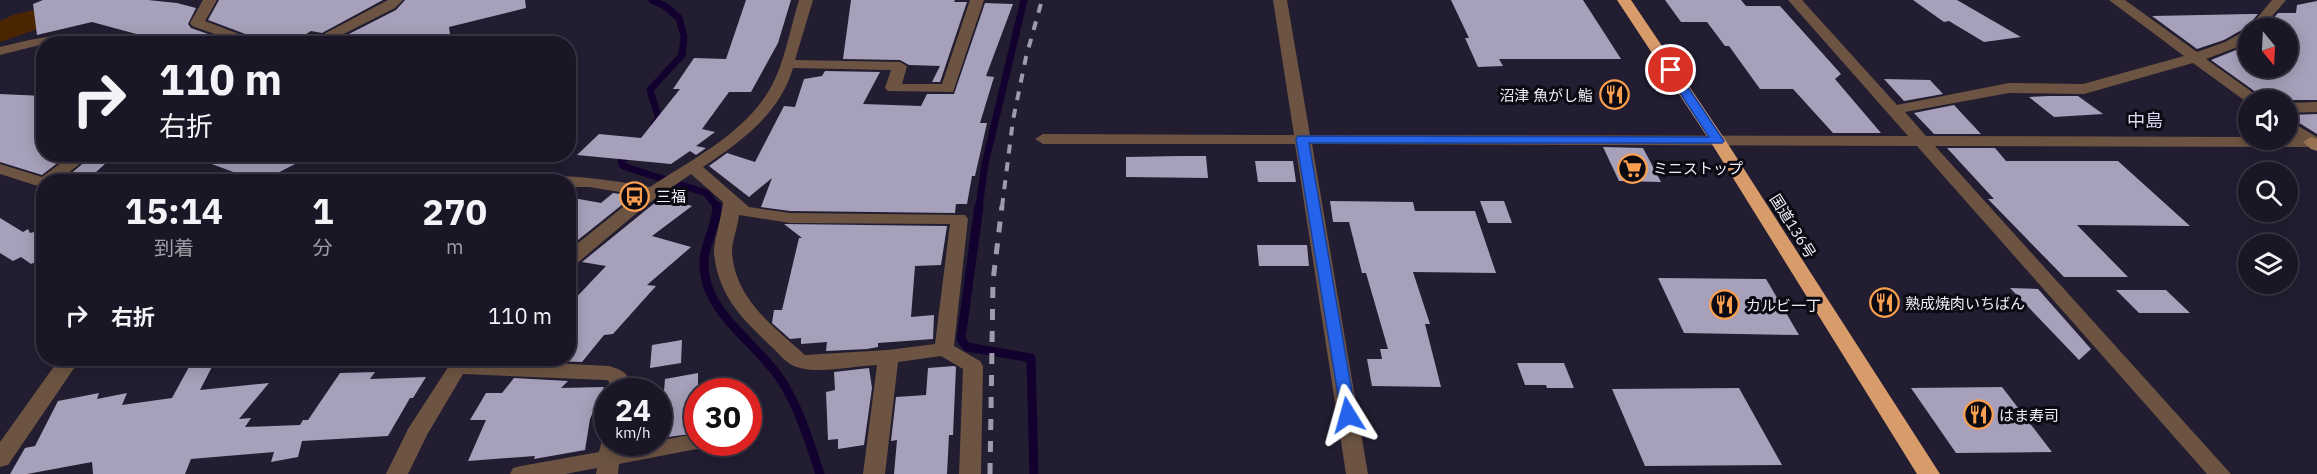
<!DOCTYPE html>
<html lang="ja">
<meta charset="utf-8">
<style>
:root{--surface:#1a1625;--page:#231f2d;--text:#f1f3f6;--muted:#9f9fa7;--line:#383542}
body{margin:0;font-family:"IBM Plex Sans","Noto Sans JP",sans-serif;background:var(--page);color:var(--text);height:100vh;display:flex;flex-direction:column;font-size:22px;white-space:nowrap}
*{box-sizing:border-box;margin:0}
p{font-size:20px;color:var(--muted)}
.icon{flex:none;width:33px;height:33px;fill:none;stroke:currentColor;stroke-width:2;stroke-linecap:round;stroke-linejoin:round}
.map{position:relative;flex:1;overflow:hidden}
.sheet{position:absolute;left:36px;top:174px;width:540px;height:192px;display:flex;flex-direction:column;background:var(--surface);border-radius:24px;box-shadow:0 3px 15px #0003,0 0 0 2px var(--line)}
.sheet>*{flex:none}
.top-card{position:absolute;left:36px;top:36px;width:540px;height:126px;border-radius:24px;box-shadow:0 3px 15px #0003,0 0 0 2px var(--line);background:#1a1625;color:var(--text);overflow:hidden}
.needle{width:39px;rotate:162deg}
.fabs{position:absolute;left:2238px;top:18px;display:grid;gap:12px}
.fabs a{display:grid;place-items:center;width:60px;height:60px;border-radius:50%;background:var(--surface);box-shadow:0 3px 15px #0003,0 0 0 2px var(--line);font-size:30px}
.speed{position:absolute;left:594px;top:378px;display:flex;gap:12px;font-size:30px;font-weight:700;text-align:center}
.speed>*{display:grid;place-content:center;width:78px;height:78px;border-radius:50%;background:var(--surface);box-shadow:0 3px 15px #0003,0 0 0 2px var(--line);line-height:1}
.speed small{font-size:15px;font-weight:400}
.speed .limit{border:9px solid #d22;background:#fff;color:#111}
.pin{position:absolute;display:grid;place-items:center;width:51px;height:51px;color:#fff;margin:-26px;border:3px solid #fff;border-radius:50%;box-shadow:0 2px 6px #0007}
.me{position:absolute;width:66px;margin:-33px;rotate:352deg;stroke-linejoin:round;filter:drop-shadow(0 0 4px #0008)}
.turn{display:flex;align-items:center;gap:21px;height:126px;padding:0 24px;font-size:27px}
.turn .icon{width:78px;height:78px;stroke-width:2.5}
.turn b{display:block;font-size:42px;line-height:51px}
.eta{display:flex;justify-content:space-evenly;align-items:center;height:102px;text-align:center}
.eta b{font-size:36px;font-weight:700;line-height:42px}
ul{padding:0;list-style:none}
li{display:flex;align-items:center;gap:18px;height:78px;padding:0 24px}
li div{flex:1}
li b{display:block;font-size:22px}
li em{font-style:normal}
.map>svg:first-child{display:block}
</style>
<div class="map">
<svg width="2317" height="474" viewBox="0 0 2317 474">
<rect width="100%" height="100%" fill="#221d31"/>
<path fill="#4a2500" d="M42 8 81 14 0 42V21L13 15Z"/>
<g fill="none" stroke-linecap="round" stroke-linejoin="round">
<g stroke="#12002f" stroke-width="7">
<path d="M652 0 665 6 679 18 684 36 682 55 650 90 659 119 654 124"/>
<path d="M630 153 621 162 623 166 706 193 717 207"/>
<path d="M979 207 985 164 1024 0"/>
</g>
<g stroke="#12002f" stroke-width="9">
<path d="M717 206C717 227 702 247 704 268 707 314 755 342 779 377 799 406 809 441 820 474"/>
<path d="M979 206 961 339 967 347 1031 358 1034 474"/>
</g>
</g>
<g fill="#a6a0ba">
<path d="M43 0H148L177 3 196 8 188 24 191 28 208 34 190 42 151 38 92 22 37 35 33 4Z"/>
<path d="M219 0H383L322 33 311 31 290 44 264 41 208 20Z"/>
<path d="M405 0H525L526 8 449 27 451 42 414 38 406 43 345 36 396 10Z"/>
<path d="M746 0H791L778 43 751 92H729L702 129 715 132 696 146 706 148 696 155 690 151 671 164 577 155 599 134 641 138 680 89H673L694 58 726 59Z"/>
<path d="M851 0H955L954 2H967L940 82H932L940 66 909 65 900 60 843 59Z"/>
<path d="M1451 0H1583L1621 59H1499L1503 66 1478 67 1465 38H1469Z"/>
<path d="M1665 0H1741L1746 6H1780L1841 74 1835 79 1881 133H1833L1793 89H1760L1729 46H1725L1707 22H1681Z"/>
<path d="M1913 0H1957L2021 37 1984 42 1949 21 1944 22Z"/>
<path d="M2317 1V100H2267L2211 60 2236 50 2248 41V68H2288V28H2265L2278 13H2296L2297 5Z"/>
<path d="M985 3 1013 4 986 76 994 77 980 123H987L975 176H972L967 204H956L955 213 790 211 761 207 772 178 749 197 709 166 727 153 755 162 784 106 795 107 804 79 822 76 825 71 880 72 863 104 921 106 927 94H954Z"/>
<path d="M2250 14H2258L2247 27 2224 40 2197 49 2152 16Z"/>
<path d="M1884 79 1930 80 1943 94 1904 101Z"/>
<path d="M0 94 44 96V154H69L42 175 0 162Z"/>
<path d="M2049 96H2078L2103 114 2054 117 2029 97Z"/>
<path d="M1954 105 1981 134H1934L1914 113Z"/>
<path d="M2317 114V134L2288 116V115Z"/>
<path d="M1603 147 1643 148 1661 182 1619 181Z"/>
<path d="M1947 148H1995L2006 161H2118L2190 226 2077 225 2128 277H2064L1988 199H1994Z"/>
<path d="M94 154H116L85 182H61Z"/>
<path d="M194 154H273L297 163 260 182 193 157Z"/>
<path d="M1182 156H1206L1208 178 1126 177V157Z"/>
<path d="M1255 161H1293L1296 182H1258Z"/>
<path d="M613 193 633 196 568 248V197L601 203Z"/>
<path d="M662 197 692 206 652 236 691 247 647 285 656 286 613 334 604 335 582 362 530 360 568 358V306L606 266 582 262Z"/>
<path d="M1330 201 1413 202 1415 211H1475L1496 273 1413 272 1430 324H1425L1441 387 1372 386 1367 359H1382L1380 349H1388L1366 273H1362L1349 222H1333Z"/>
<path d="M1480 201H1504L1512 223H1488Z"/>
<path d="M0 218 23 232 28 229 30 233 34 232 44 238V258L31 264 21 257 13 261 0 253Z"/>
<path d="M784 224 947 226 941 265 915 266 911 317 934 315 933 339 878 343V347L867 349 826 351 827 342 801 344V338L790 339 772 323 774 310H782L799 238H802Z"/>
<path d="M1257 245H1307L1309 266H1259Z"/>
<path d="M1658 278 1766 279 1799 335 1684 333Z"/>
<path d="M2010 288 2038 289 2091 349 2079 360Z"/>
<path d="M2116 290H2166L2190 313H2139Z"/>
<path d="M682 340 681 363 650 368 652 345Z"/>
<path d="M215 361 200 390 269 383 239 419 251 418 245 427 300 425 303 420H308L340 373 375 372 370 379 426 377 413 398H410L388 436 302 441 298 457 271 462 274 452 191 459 185 474H93L92 462 27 474H10L25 448 35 446 58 401 99 393 97 399 127 393 122 405 172 398 190 365Z"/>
<path d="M1517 363H1564L1574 388H1547L1546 385H1525Z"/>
<path d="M954 366 956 367 953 435H949L947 474H894L897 440 891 441 896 397 926 395 928 368Z"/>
<path d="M869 368 872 388 864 445 838 449V439L828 440 826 392 835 390 834 372Z"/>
<path d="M698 373V433L660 438 665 379Z"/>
<path d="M514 378 568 381 561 388 604 387 590 419 585 450 534 459 535 456 468 461 486 420H470L486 393H502Z"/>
<path d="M2002 387 2052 452 1956 453 1911 388Z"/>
<path d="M1739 388 1782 465 1645 466 1612 389Z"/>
</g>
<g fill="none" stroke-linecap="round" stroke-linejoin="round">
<g fill="#6d5442" fill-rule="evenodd">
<path d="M203 0H217L205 21 265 44H243L192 26 190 23Z"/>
<path d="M388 0H403L395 8 324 44H305Z"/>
<path d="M799 0H813L795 60 900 62 907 66 902 84H942L970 0H984L953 92 888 91 885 88 891 70 793 68C780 114 740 142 703 167L749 207 790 213 965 215 968 219 954 346 980 361 983 366 981 474H959L963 369 941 356 898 362 885 474H863L877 365C854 366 814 375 794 366 786 363 779 354 773 348 744 321 717 295 714 252 714 240 722 217 723 202L691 174 645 206 575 265 568 266V251L638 195 589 187H568V182H530C543 168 630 183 650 187 694 158 752 130 775 79 786 55 791 26 799 0ZM739 215 790 223 950 224 935 344 888 350 805 355C773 326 735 299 732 252 732 240 738 227 739 215Z"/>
<path d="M1273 0H1287L1310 135 1908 136 1788 0H1802L1897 105 2009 83 2083 84 2184 56 2109 0H2125L2197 52 2225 42 2248 29V39L2235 48 2206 59 2259 97 2261 100H2248V103L2193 63 2084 94 2009 93 1905 112 1926 136 2248 137V140H2288V137H2294L2288 132V120L2317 137V147L1935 146 2231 474H2207L1917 146 1312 144 1368 474H1346L1295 144H1043L1035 139 1043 134 1294 135Z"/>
<path d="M2272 0H2286L2262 28 2248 29Z"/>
<path d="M83 34 117 41 119 44H44L0 55V47C28 40 54 34 83 34Z"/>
<path d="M2317 102V112L2288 113V103Z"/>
<path d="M73 154H92L57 182H44V188L0 174V164L42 177Z"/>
<path d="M60 358H81L8 465 0 467V442Z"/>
<path d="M454 358 609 366C625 371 631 374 630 392H609V381L606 380 463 374 427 435 408 474H386L408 429Z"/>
<path d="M694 434 698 435V442H705L702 448 619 464 618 474H596L597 468 565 474H510L513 468 521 466 599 452 603 436 608 435V442H622L621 447 658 442V441Z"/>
</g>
<path fill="#987153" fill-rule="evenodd" d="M2311 137 2317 139V151L2311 149 2303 142Z"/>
<path fill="#d89c6b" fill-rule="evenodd" d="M1617 0H1631L1726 141 1940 474H1917L1710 141Z"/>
<path stroke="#9f9bac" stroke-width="4" stroke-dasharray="9 9" stroke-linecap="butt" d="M1002 207 1013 120 1026 57 1042 0"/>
<path stroke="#9f9bac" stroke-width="5" stroke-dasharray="11 11" stroke-linecap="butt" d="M990 474 993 281 1002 206"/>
</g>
<path fill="#2563eb" stroke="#184099" stroke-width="1.5" d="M1671 67 1675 68 1724 141 1722 143H1309L1356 415 1353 419H1342L1296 139 1298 136 1709 137 1665 70Z"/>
<defs>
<symbol id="restaurant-ring" viewBox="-11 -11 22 22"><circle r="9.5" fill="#0b0911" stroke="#fa9f4f" stroke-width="1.5"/><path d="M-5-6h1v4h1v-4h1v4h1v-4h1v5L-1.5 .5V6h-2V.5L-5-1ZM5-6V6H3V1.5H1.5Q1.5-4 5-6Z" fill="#fa9f4f"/></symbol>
<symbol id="supermarket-ring" viewBox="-11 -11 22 22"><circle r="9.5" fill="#0b0911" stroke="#fa9f4f" stroke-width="1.5"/><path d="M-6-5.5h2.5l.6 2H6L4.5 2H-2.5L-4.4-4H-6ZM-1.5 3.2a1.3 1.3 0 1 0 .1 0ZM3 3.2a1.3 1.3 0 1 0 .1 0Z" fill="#fa9f4f"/></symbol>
<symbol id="bus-ring" viewBox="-11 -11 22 22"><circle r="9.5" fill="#0b0911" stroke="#fa9f4f" stroke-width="1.5"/><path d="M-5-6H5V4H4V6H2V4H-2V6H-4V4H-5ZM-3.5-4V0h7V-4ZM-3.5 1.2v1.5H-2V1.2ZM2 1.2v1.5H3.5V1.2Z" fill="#fa9f4f"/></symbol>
</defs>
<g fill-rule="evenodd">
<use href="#restaurant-ring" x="1598" y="78" width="33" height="33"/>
<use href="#supermarket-ring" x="1616" y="152" width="33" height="33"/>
<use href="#bus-ring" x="618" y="180" width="33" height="33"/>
<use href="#restaurant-ring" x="1868" y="286" width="33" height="33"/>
<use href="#restaurant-ring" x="1708" y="288" width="33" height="33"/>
<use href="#restaurant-ring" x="1962" y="398" width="33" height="33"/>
</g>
<g text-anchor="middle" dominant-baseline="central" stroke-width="6" stroke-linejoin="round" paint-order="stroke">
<g font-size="15" fill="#f0edfb" stroke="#0b0911" text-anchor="start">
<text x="1593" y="95" text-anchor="end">沼津 魚がし鮨</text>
<text x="1653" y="168">ミニストップ</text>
<text x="656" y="196">三福</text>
<text x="1905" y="303">熟成焼肉いちばん</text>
<text x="1746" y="305">カルビ一丁</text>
<text x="1999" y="415">はま寿司</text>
</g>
<g font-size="15" fill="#f0edfb" stroke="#0b0911">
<text transform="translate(1793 226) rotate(58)">国道136号</text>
</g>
<g font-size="18" fill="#ddd7f3" stroke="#0b0911">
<text x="2145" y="120">中島</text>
</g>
</g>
</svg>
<div class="fabs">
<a><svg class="needle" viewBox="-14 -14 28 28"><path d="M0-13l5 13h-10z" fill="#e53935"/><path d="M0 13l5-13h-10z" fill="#9f9fa7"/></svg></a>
<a><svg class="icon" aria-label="sound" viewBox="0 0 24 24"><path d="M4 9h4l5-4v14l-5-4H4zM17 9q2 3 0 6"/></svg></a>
<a><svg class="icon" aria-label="search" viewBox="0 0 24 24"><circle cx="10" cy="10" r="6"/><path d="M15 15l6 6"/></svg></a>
<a><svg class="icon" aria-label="layers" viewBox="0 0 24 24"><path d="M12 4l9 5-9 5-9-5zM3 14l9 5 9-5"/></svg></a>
</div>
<div class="speed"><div>24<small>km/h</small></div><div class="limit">30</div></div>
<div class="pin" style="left:1671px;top:70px;background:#d93025"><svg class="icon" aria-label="arrive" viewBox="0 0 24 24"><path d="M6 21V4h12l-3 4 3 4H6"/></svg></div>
<svg class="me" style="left:1348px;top:415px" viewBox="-20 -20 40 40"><path d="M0-17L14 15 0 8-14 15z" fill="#2563eb" stroke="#fff" stroke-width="4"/></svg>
<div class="top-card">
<div class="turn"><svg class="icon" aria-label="right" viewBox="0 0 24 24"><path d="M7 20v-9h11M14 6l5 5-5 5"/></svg><div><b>110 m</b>右折</div></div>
</div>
<section class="sheet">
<div class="eta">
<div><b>15:14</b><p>到着</p></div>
<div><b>1</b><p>分</p></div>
<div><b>270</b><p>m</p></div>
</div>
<ul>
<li><svg class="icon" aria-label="right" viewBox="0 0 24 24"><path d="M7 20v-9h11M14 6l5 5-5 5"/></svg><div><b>右折</b></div><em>110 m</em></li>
</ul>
</section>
</div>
